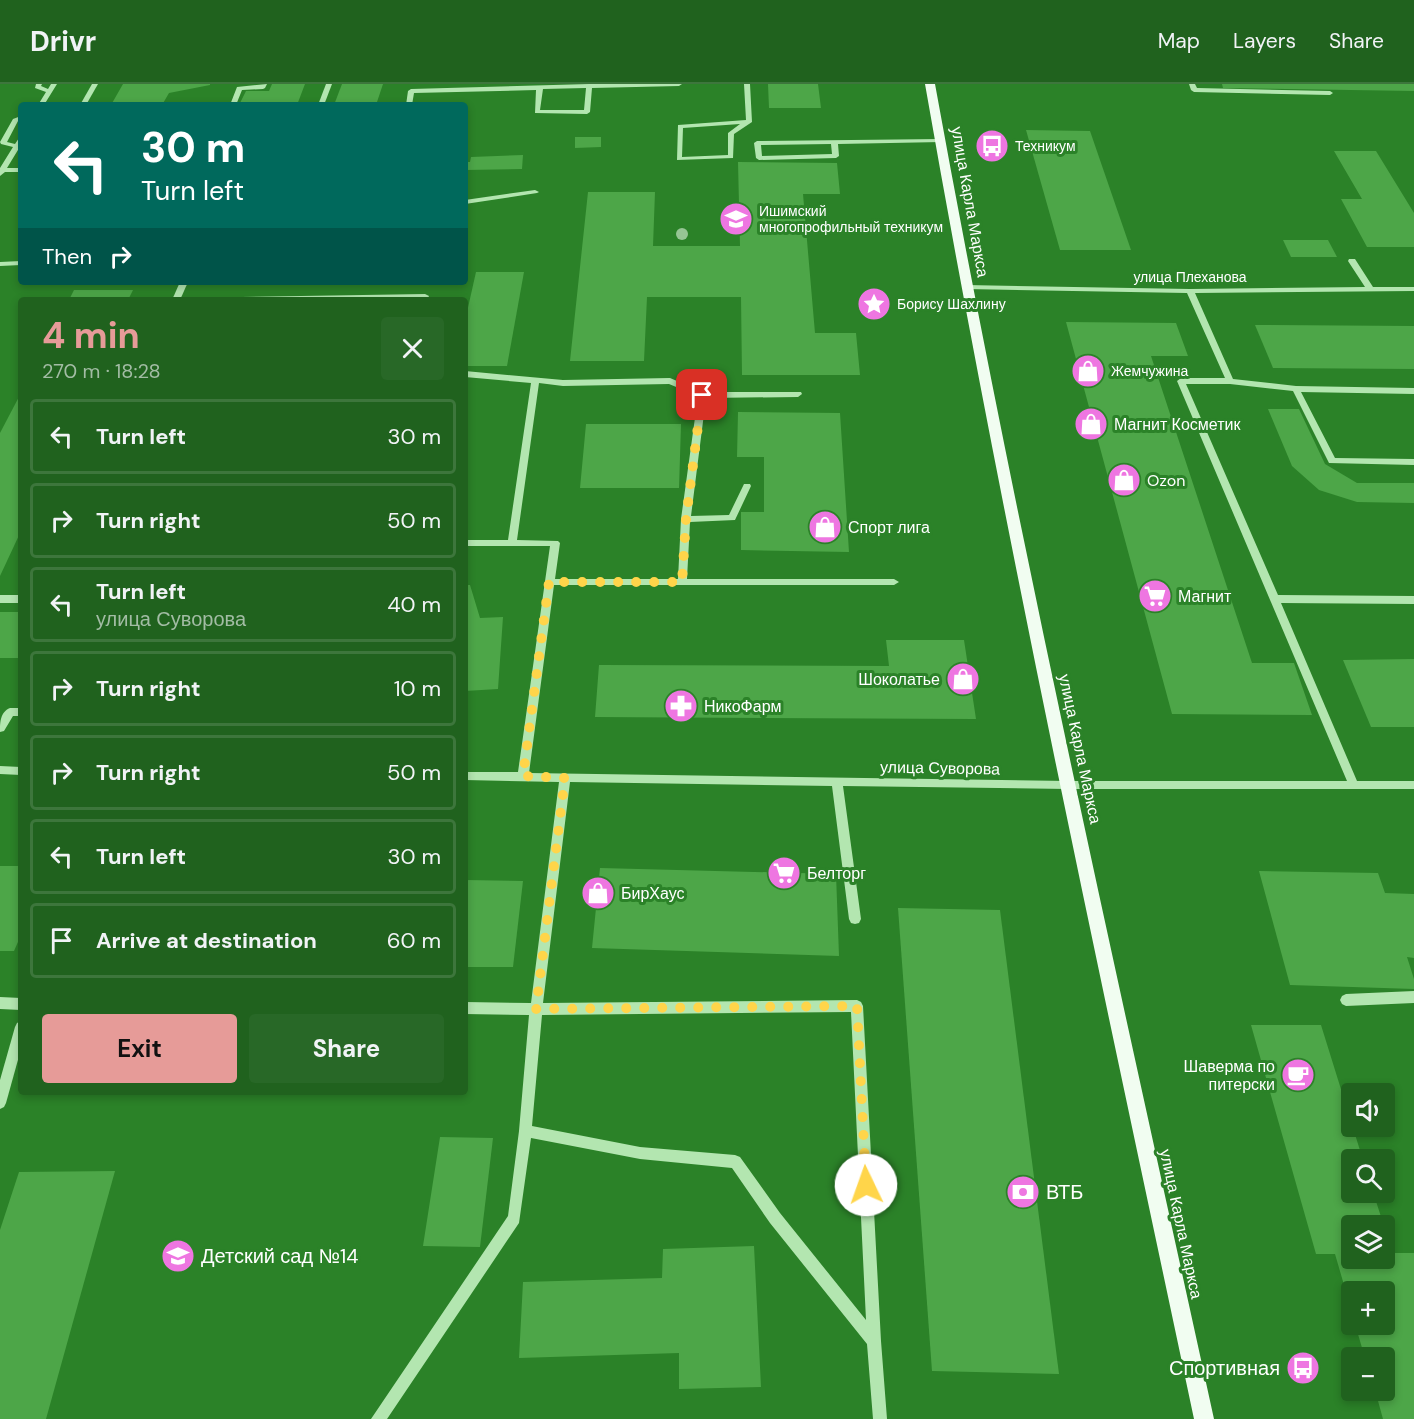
<!DOCTYPE html>
<meta charset="utf-8">
<style>
:root{--surface:#20621e;--page:#286827;--text:#f1f3f6;--muted:#a2bca4;--line:#3d763c;--accent:#e69b98}
body{margin:0;font-family:"DM Sans",sans-serif;background:var(--page);color:var(--text);height:100vh;display:flex;flex-direction:column;font-size:22px;white-space:nowrap}
*{box-sizing:border-box;margin:0}
p{font-size:20px;color:var(--muted)}
.icon{flex:none;width:33px;height:33px;fill:none;stroke:currentColor;stroke-width:2;stroke-linecap:round;stroke-linejoin:round}
.map{position:relative;flex:1;overflow:hidden}
.panel{position:absolute;left:18px;top:213px;width:450px;height:798px;display:flex;flex-direction:column;background:var(--surface);border-radius:6px;box-shadow:0 3px 9px #0003}
.panel>*{flex:none}
.guide{position:absolute;left:18px;top:18px;width:450px;height:183px;border-radius:6px;box-shadow:0 3px 9px #0003;background:#00695c;color:#fff;overflow:hidden}
.tools{position:absolute;left:1341px;top:999px;display:grid;gap:12px}
.tools a{display:grid;place-items:center;width:54px;height:54px;border-radius:6px;background:var(--surface);box-shadow:0 3px 9px #0003;font-size:30px}
.pin{position:absolute;display:grid;place-items:center;width:51px;height:51px;color:#fff;margin:-26px;border-radius:12px;box-shadow:0 3px 9px #0006}
.me{position:absolute;width:66px;margin:-33px;rotate:357deg;stroke-linejoin:round;filter:drop-shadow(0 0 4px #0008)}
.turn{display:flex;align-items:center;gap:21px;height:126px;padding:0 24px;font-size:27px}
.turn .icon{width:78px;height:78px;stroke-width:2.5}
.turn b{display:block;font-size:42px;line-height:51px}
.then{display:flex;align-items:center;height:57px;padding:0 24px;background:#0003;gap:12px;font-size:22px}
.round{display:grid;place-items:center;flex:none;width:63px;height:63px;border-radius:6px;background:var(--page)}
.headline{display:flex;align-items:center;justify-content:space-between;height:102px;padding:0 24px}
h1{font-size:36px;font-weight:700;line-height:45px;color:var(--accent)}
.cta{display:flex;gap:12px;margin-top:auto;padding:12px 24px}
.cta a{flex:1;height:69px;border-radius:6px;background:var(--accent);color:#111;font-size:24px;font-weight:700;line-height:69px;text-align:center}
.cta a+a{background:var(--page);color:var(--text)}
ul{padding:0;list-style:none}
li{display:flex;align-items:center;gap:18px;height:75px;margin:0 12px 9px;padding:0 12px;border:3px solid var(--line);border-radius:6px}
li div{flex:1}
li b{display:block;font-size:22px}
li em{font-style:normal}
header{display:flex;align-items:center;gap:36px;box-sizing:border-box;height:84px;padding:0 30px;background:var(--surface);border-bottom:2px solid var(--line)}
header strong{font-size:28px}
nav{display:flex;gap:33px;margin-inline-start:auto;font-size:21px}
.map>svg:first-child{display:block}
</style>
<header>
<strong>Drivr</strong>
<nav><a>Map</a><a>Layers</a><a>Share</a></nav>
</header>
<div class="map">
<svg width="1414" height="1335" viewBox="0 0 1414 1335">
<rect width="100%" height="100%" fill="#2b8228"/>
<g fill="#4da648">
<path d="M123 0H210V1L169 9 162 21H111Z"/>
<path d="M272 0H305L297 21H239L246 7H269Z"/>
<path d="M342 0H383L376 21H334Z"/>
<path d="M768 0H818L821 24H769Z"/>
<path d="M1222 0H1414V7L1223 4Z"/>
<path d="M1026 46 1090 47 1131 166H1060Z"/>
<path d="M575 53H601V63L575 64Z"/>
<path d="M1334 67H1376L1414 129V163H1367L1341 115H1362Z"/>
<path d="M523 71 522 85 465 86V78H470L471 73Z"/>
<path d="M738 78 837 79 840 110H803L815 249H856L860 291H742L741 213H647L644 277H570L588 108H655L653 162H740Z"/>
<path d="M1283 156H1328L1337 173H1291Z"/>
<path d="M476 188H524L507 282H465V237Z"/>
<path d="M220 198H405L404 201 219 200Z"/>
<path d="M74 206H133L128 216H69Z"/>
<path d="M1066 238 1176 239 1188 272H1151L1252 579H1294L1312 631 1172 630Z"/>
<path d="M1255 241 1414 242V285L1273 284Z"/>
<path d="M21 309V447L0 492V349Z"/>
<path d="M1268 325H1299L1325 380 1357 399H1414V419L1357 418 1319 406 1292 382Z"/>
<path d="M738 328 840 329 849 468 741 466V428H764V373H737Z"/>
<path d="M586 340H681L679 404H580Z"/>
<path d="M465 501H470L480 534 503 533 498 605 465 607Z"/>
<rect x="0" y="528" width="21" height="46"/>
<path d="M886 556H964L976 635 595 633 599 581 889 582Z"/>
<path d="M1414 575V643H1371L1343 576Z"/>
<path d="M0 782H21V851L14 867H0Z"/>
<path d="M600 784 836 790 839 872 592 864Z"/>
<path d="M1259 787 1378 789 1385 809 1414 810V874L1407 873 1414 895V905L1290 901Z"/>
<path d="M465 796 523 797 513 883H465Z"/>
<path d="M898 824 1000 826 1059 1290 932 1287Z"/>
<path d="M1251 941H1321L1363 1076H1352V1108H1373L1384 1142H1352V1174H1384L1385 1145 1393 1169H1414V1335H1383L1375 1306H1384V1274H1365L1355 1240H1384V1208H1352L1351 1225 1335 1170H1316Z"/>
<path d="M440 1053 493 1054 480 1163 423 1162Z"/>
<path d="M115 1087 46 1335H0V1146L19 1088Z"/>
<path d="M754 1162 761 1303 679 1305V1269L519 1274 523 1198 662 1194 663 1165Z"/>
</g>
<g fill="none" stroke-linecap="round" stroke-linejoin="round">
<g fill="#b3e6b0" fill-rule="evenodd">
<path d="M36 0H42L41 2 48 5 51 0H57L44 21H38L46 8 35 4Z"/>
<path d="M92 0H98L86 21H80Z"/>
<path d="M267 0 265 4 263 5 242 6 236 21H230L237 3Z"/>
<path d="M326 0H332L324 21H318Z"/>
<path d="M589 0H682L679 2 592 4 590 28 587 30 535 29 536 6 414 9 412 21H406L408 7 411 5ZM586 4 584 26H540L543 5Z"/>
<path d="M744 0H750L752 38 734 50 733 74 677 76 678 41 746 36ZM740 40 728 49V71L682 73 683 44Z"/>
<path d="M1189 0H1195L1197 4 1330 7 1333 9 1330 11 1194 8 1191 6Z"/>
<path d="M21 32V36L18 37 7 58 15 60 19 54 21 53V61L7 84H21V88H5L0 92V84L13 63 1 60 0 58 13 35Z"/>
<path d="M940 55 942 56V58L838 60 839 72 836 74 759 76 756 74 754 59 757 57ZM831 60 832 70 762 72 761 61Z"/>
<path d="M535 106 539 108 537 109 465 120V116Z"/>
<path d="M1349 175H1355L1373 203H1414V207L1195 209 1233 295 1296 302 1414 304V310L1301 308 1335 374 1414 375V381L1329 379 1293 307 1230 300H1186L1278 511 1414 512V520L1281 519 1357 697H1414V705H1068L843 702 861 835 859 839 855 840 851 839 849 835 832 702 570 698 543 919 857 916 861 918 863 922 881 1257 887 1335H873L867 1260 770 1139 732 1084 640 1075 531 1054 519 1139 387 1335H371L508 1132 519 1047 529 931 465 930V918L531 919 559 698 465 696V688H518L550 462H465V456H508L531 299 465 293V287L563 296 670 294 703 308H801L802 310 798 313 706 314 691 432 729 431 744 400H750L751 402 735 436 690 438 687 495H894L899 498 894 501H554L529 689 1068 697H1347L1177 297 1181 294H1225L1187 209 966 205 962 203 966 201 1190 205 1365 203 1348 177ZM539 299 563 302 669 300 698 312 681 435 678 495H555L560 459 558 457 517 456ZM851 928 866 1236 780 1129 740 1073 735 1071 640 1063 532 1042 542 931Z"/>
<path d="M21 177V181L0 182V178Z"/>
<path d="M180 198H188L180 216H172Z"/>
<path d="M425 210 429 212 428 214 324 216H182L186 214Z"/>
<rect x="0" y="511" width="21" height="8"/>
<path d="M10 624H21V632H13L4 647 0 648C0 639 0 628 10 624Z"/>
<path d="M0 682 21 683V691L0 690Z"/>
<path d="M1414 907V919L1346 922 1342 920 1340 916 1342 912 1346 910Z"/>
<path d="M0 913 21 914V926L0 925Z"/>
<path d="M21 937V965L6 1019 4 1023 0 1025V996L15 943 17 939Z"/>
</g>
<path fill="#f1fdf1" fill-rule="evenodd" d="M925 0H935C1016 447 1117 891 1214 1335H1194C1100 891 1003 447 925 0Z"/>
</g>
<circle fill="#96c594" cx="682" cy="150" r="6"/>
<g fill="none" stroke-linecap="round" stroke-linejoin="round">
<path stroke="#ffd54a" stroke-width="10" stroke-dasharray="0 18" d="M702 311 686 435 682 498H549L523 692 565 694 536 925 857 922 866 1101"/>
</g>
<defs>
<symbol id="bus-disc" viewBox="-11 -11 22 22"><circle r="9.5" fill="#ee76e1" stroke="#2b8228"/><path d="M-5-6H5V4H4V6H2V4H-2V6H-4V4H-5ZM-3.5-4V0h7V-4ZM-3.5 1.2v1.5H-2V1.2ZM2 1.2v1.5H3.5V1.2Z" fill="#fff"/></symbol>
<symbol id="university-disc" viewBox="-11 -11 22 22"><circle r="9.5" fill="#ee76e1" stroke="#2b8228"/><path d="M0-5L7-2L0 1L-7-2ZM-4 1L0 2.5L4 1V4Q0 6-4 4Z" fill="#fff"/></symbol>
<symbol id="sight-disc" viewBox="-11 -11 22 22"><circle r="9.5" fill="#ee76e1" stroke="#2b8228"/><path d="M0-6L1.8-2.2L6-1.7L2.9 1.2L3.7 5.4L0 3.3L-3.7 5.4L-2.9 1.2L-6-1.7L-1.8-2.2Z" fill="#fff"/></symbol>
<symbol id="shop-disc" viewBox="-11 -11 22 22"><circle r="9.5" fill="#ee76e1" stroke="#2b8228"/><path d="M-5-2.5h2.3a2.7 3.5 0 0 1 5.4 0H5L5.5 6h-11ZM-1.5-2.5h3a1.5 2.3 0 0 0-3 0Z" fill="#fff"/></symbol>
<symbol id="supermarket-disc" viewBox="-11 -11 22 22"><circle r="9.5" fill="#ee76e1" stroke="#2b8228"/><path d="M-6-5.5h2.5l.6 2H6L4.5 2H-2.5L-4.4-4H-6ZM-1.5 3.2a1.3 1.3 0 1 0 .1 0ZM3 3.2a1.3 1.3 0 1 0 .1 0Z" fill="#fff"/></symbol>
<symbol id="pharmacy-disc" viewBox="-11 -11 22 22"><circle r="9.5" fill="#ee76e1" stroke="#2b8228"/><path d="M-2-6h4v4h4v4h-4v4h-4v-4h-4v-4h4Z" fill="#fff"/></symbol>
<symbol id="cafe-disc" viewBox="-11 -11 22 22"><circle r="9.5" fill="#ee76e1" stroke="#2b8228"/><path d="M-5.5-4.5H6V0H3Q3 3.5 0 3.5H-2.5Q-5.5 3.5-5.5 0ZM3-3.2v2h1.7v-2ZM-6 4.5H4V6H-6Z" fill="#fff"/></symbol>
<symbol id="bank-disc" viewBox="-11 -11 22 22"><circle r="9.5" fill="#ee76e1" stroke="#2b8228"/><path d="M-6-4H6V4H-6ZM0-2.3a2.3 2.3 0 1 0 0 4.6a2.3 2.3 0 1 0 0-4.6Z" fill="#fff"/></symbol>
<symbol id="school-disc" viewBox="-11 -11 22 22"><circle r="9.5" fill="#ee76e1" stroke="#2b8228"/><path d="M0-5L7-2L0 1L-7-2ZM-4 1L0 2.5L4 1V4Q0 6-4 4Z" fill="#fff"/></symbol>
</defs>
<g fill-rule="evenodd">
<use href="#bus-disc" x="973" y="43" width="38" height="38"/>
<use href="#university-disc" x="717" y="116" width="38" height="38"/>
<use href="#sight-disc" x="855" y="201" width="38" height="38"/>
<use href="#shop-disc" x="1069" y="268" width="38" height="38"/>
<use href="#shop-disc" x="1072" y="321" width="38" height="38"/>
<use href="#shop-disc" x="1105" y="377" width="38" height="38"/>
<use href="#shop-disc" x="806" y="424" width="38" height="38"/>
<use href="#supermarket-disc" x="1136" y="493" width="38" height="38"/>
<use href="#shop-disc" x="944" y="576" width="38" height="38"/>
<use href="#pharmacy-disc" x="662" y="603" width="38" height="38"/>
<use href="#supermarket-disc" x="765" y="770" width="38" height="38"/>
<use href="#shop-disc" x="579" y="790" width="38" height="38"/>
<use href="#cafe-disc" x="1279" y="972" width="38" height="38"/>
<use href="#bank-disc" x="1004" y="1089" width="38" height="38"/>
<use href="#school-disc" x="159" y="1153" width="38" height="38"/>
<use href="#bus-disc" x="1284" y="1265" width="38" height="38"/>
</g>
<g text-anchor="middle" dominant-baseline="central" stroke-width="6" stroke-linejoin="round" paint-order="stroke">
<g font-size="14" fill="#fff" stroke="#2b8228" text-anchor="start">
<text x="1015" y="62">Техникум</text>
<text x="759" y="127">Ишимский<tspan x="759" dy="16">многопрофильный техникум</tspan></text>
<text x="897" y="220">Борису Шахлину</text>
<text x="1111" y="287">Жемчужина</text>
</g>
<g font-size="14" fill="#fff" stroke="#2b8228">
<text x="1190" y="193">улица Плеханова</text>
</g>
<g font-size="16" fill="#fff" stroke="#2b8228">
<text transform="translate(970 118) rotate(80)">улица Карла Маркса</text>
<text transform="translate(1080 665) rotate(78)">улица Карла Маркса</text>
<text transform="translate(940 684) rotate(1)">улица Суворова</text>
<text transform="translate(1181 1140) rotate(78)">улица Карла Маркса</text>
</g>
<g font-size="16" fill="#fff" stroke="#2b8228" text-anchor="start">
<text x="1114" y="340">Магнит Косметик</text>
<text x="1147" y="396">Ozon</text>
<text x="848" y="443">Спорт лига</text>
<text x="1178" y="512">Магнит</text>
<text x="940" y="595" text-anchor="end">Шоколатье</text>
<text x="704" y="622">НикоФарм</text>
<text x="807" y="789">Белторг</text>
<text x="621" y="809">БирХаус</text>
<text x="1275" y="982" text-anchor="end">Шаверма по<tspan x="1275" dy="18">питерски</tspan></text>
</g>
<g font-size="20" fill="#fff" stroke="#2b8228" text-anchor="start">
<text x="1046" y="1108">ВТБ</text>
<text x="201" y="1172">Детский сад №14</text>
<text x="1280" y="1284" text-anchor="end">Спортивная</text>
</g>
</g>
</svg>
<div class="tools">
<a><svg class="icon" aria-label="sound" viewBox="0 0 24 24"><path d="M4 9h4l5-4v14l-5-4H4zM17 9q2 3 0 6"/></svg></a>
<a><svg class="icon" aria-label="search" viewBox="0 0 24 24"><circle cx="10" cy="10" r="6"/><path d="M15 15l6 6"/></svg></a>
<a><svg class="icon" aria-label="layers" viewBox="0 0 24 24"><path d="M12 4l9 5-9 5-9-5zM3 14l9 5 9-5"/></svg></a>
<a>+</a>
<a>−</a>
</div>
<div class="pin" style="left:702px;top:311px;background:#d93025"><svg class="icon" aria-label="arrive" viewBox="0 0 24 24"><path d="M6 21V4h12l-3 4 3 4H6"/></svg></div>
<svg class="me" style="left:866px;top:1101px" viewBox="-20 -20 40 40"><circle r="19" fill="#fff"/><path d="M0-13L10 11 0 6-10 11z" fill="#ffd54a"/></svg>
<div class="guide">
<div class="turn"><svg class="icon" aria-label="left" viewBox="0 0 24 24"><path d="M17 20v-9H6M10 6l-5 5 5 5"/></svg><div><b>30 m</b>Turn left</div></div>
<div class="then">Then<svg class="icon" aria-label="right" viewBox="0 0 24 24"><path d="M7 20v-9h11M14 6l5 5-5 5"/></svg></div>
</div>
<section class="panel">
<div class="headline"><div><h1>4 min</h1><p>270 m · 18:28</p></div><a class="round"><svg class="icon" aria-label="close" viewBox="0 0 24 24"><path d="M6 6l12 12M18 6L6 18"/></svg></a></div>
<ul>
<li><svg class="icon" aria-label="left" viewBox="0 0 24 24"><path d="M17 20v-9H6M10 6l-5 5 5 5"/></svg><div><b>Turn left</b></div><em>30 m</em></li>
<li><svg class="icon" aria-label="right" viewBox="0 0 24 24"><path d="M7 20v-9h11M14 6l5 5-5 5"/></svg><div><b>Turn right</b></div><em>50 m</em></li>
<li><svg class="icon" aria-label="left" viewBox="0 0 24 24"><path d="M17 20v-9H6M10 6l-5 5 5 5"/></svg><div><b>Turn left</b><p>улица Суворова</p></div><em>40 m</em></li>
<li><svg class="icon" aria-label="right" viewBox="0 0 24 24"><path d="M7 20v-9h11M14 6l5 5-5 5"/></svg><div><b>Turn right</b></div><em>10 m</em></li>
<li><svg class="icon" aria-label="right" viewBox="0 0 24 24"><path d="M7 20v-9h11M14 6l5 5-5 5"/></svg><div><b>Turn right</b></div><em>50 m</em></li>
<li><svg class="icon" aria-label="left" viewBox="0 0 24 24"><path d="M17 20v-9H6M10 6l-5 5 5 5"/></svg><div><b>Turn left</b></div><em>30 m</em></li>
<li><svg class="icon" aria-label="arrive" viewBox="0 0 24 24"><path d="M6 21V4h12l-3 4 3 4H6"/></svg><div><b>Arrive at destination</b></div><em>60 m</em></li>
</ul>
<div class="cta"><a>Exit</a><a>Share</a></div>
</section>
</div>
